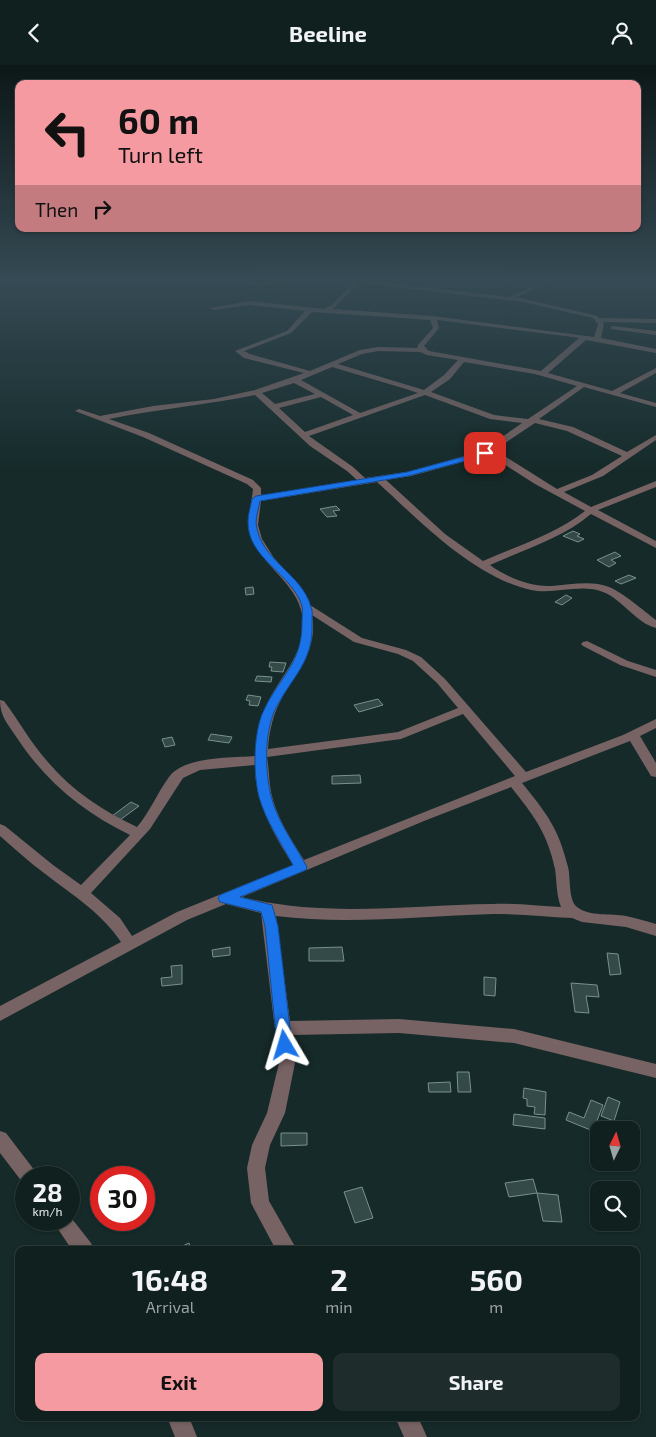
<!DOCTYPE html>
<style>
:root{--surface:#10201f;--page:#1e2d2c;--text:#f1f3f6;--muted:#9ca3a4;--line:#303e3d;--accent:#f49aa0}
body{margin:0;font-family:"Exo 2",sans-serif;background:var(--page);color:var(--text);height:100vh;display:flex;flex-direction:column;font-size:19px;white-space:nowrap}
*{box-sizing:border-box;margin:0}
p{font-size:16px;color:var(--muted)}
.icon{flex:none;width:28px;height:28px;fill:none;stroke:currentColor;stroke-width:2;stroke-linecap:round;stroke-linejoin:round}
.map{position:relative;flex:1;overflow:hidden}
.panel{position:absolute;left:15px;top:1181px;width:625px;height:175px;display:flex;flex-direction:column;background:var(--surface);border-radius:10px;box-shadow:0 1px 4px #0004,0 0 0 1px var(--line)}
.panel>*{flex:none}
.guide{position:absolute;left:15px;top:15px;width:626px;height:152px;border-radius:10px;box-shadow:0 1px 4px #0004,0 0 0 1px var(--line);background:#f49aa0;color:#111;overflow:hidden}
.needle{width:32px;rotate:5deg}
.tools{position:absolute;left:590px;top:1056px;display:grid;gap:10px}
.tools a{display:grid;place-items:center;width:50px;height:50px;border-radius:10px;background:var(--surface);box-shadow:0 1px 4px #0004,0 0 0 1px var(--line);font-size:25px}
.speed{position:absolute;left:15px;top:1101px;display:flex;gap:10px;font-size:25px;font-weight:700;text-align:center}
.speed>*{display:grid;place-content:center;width:65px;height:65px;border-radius:50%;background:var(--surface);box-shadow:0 1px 4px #0004,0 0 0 1px var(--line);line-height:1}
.speed small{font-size:12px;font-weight:400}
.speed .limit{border:8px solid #d22;background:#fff;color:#111}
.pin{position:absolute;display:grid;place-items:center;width:42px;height:42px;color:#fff;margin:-21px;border-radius:10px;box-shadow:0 2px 8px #0006}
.me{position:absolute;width:55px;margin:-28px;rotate:353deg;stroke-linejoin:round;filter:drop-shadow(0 0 4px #0008)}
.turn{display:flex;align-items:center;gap:18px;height:105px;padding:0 20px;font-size:22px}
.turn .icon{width:65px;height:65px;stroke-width:2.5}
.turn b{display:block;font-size:35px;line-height:42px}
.then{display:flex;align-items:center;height:48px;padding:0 20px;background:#0003;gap:10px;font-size:19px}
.eta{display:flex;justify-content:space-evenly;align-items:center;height:85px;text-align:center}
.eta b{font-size:30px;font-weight:700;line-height:35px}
.button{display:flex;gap:10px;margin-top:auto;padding:10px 20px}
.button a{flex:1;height:58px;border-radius:10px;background:var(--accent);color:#111;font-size:20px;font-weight:700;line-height:58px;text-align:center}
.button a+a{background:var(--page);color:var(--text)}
header{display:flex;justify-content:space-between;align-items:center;height:65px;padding:0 20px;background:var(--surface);font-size:22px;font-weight:700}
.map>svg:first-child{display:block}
</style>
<header><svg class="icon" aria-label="back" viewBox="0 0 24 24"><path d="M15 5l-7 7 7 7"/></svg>Beeline<svg class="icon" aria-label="person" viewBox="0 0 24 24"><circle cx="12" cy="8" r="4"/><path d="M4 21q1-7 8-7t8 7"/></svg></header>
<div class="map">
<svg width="656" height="1372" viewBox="0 0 656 1372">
<rect width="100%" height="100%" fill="#152a29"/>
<g fill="#334a48" stroke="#78908e">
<path d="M336 441 340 445 333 446 337 451 327 452 320 444Z"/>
<path d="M573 466 580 469 577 471 584 474 578 477 563 471Z"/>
<path d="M615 487 621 491 611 495 616 498 609 502 597 495Z"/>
<path d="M629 510 636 513 621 519 615 516Z"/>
<path d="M253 522 254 529 246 530 245 523Z"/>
<path d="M566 530 572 533 562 540 555 537Z"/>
<path d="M270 597 286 598 283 607 271 606 272 602H269Z"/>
<path d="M257 611 272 612 271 617 255 616Z"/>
<path d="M248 630 261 632 258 641 249 640 250 636 246 635Z"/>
<path d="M378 634 383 640 359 647 354 640Z"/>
<path d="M211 669 232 672 229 678 208 675Z"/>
<path d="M172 672 175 680 165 682 162 674Z"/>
<path d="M360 710 361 718 332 719V711Z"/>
<path d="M131 737 139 741 120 755 112 751Z"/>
<path d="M230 882V890L213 892 212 885Z"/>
<path d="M342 882 344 896H309V883Z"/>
<path d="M607 888 618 889 621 909 610 910Z"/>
<path d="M182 900V919L162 921 161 913 172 912 171 901Z"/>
<path d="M484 912 496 913 495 931 484 930Z"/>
<path d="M571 918 597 920 599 932 586 931 589 948 575 947Z"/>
<path d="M457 1007H469L471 1027H458Z"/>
<path d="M450 1017 451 1027H429L428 1018Z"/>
<path d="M524 1023 546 1027 545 1050 534 1049 535 1042 527 1041V1034L523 1033Z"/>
<path d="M608 1032 620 1037 614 1056 601 1051Z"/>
<path d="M591 1035 603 1040 593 1066 566 1055 569 1047 584 1053Z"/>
<path d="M514 1049 545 1053V1064L513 1060Z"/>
<path d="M281 1068H307V1080L281 1081Z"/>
<path d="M533 1114 537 1128 509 1132 505 1118Z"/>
<path d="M362 1122 373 1153 355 1158 344 1127Z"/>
<path d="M537 1128 558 1130 562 1157 543 1156Z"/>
<path d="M189 1178 192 1185H174Z"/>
</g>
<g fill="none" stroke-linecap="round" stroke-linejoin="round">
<g fill="#776363" fill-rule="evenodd">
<path d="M329 213 358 214 509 232 551 213H558L517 232 597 251 599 253 656 254V258L603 257 604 259 601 273 656 284V288L586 275 548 308 612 326 656 303V308L620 328 656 338V342L584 322 539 354 573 362 627 387 656 370V375L603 411 564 427 591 442 656 416V422L598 445 656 476V483L591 449C563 473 523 485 490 500 506 512 531 522 551 521 570 520 591 515 609 522 622 527 644 546 656 555V563C636 558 622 534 603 527 581 518 554 530 531 525 473 512 420 456 377 417L261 436 258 460 262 474 274 493 298 519 310 540 362 573 406 585 421 592 445 614 526 707 623 670 656 654V663L640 671 656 698V712L651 711 630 676 522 718C547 749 558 762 568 802 571 813 568 835 577 842 590 852 611 848 626 851 636 853 646 856 656 859V871L626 862 582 857 572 853C546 852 519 849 493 849 420 851 348 860 276 851L290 956 399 954 514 964 656 999V1013L514 978 399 968 292 970 295 998 285 1048 270 1080 265 1103 269 1136 297 1185H276L251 1138 247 1103 252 1080 267 1048 279 998 261 848 226 839 187 855 0 956V941L121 877C101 847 72 830 44 808 29 797 15 784 0 771V759L5 761 53 800 81 820 130 770C83 747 46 717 17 673 8 659 0 652 0 635L4 636C19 656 31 678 47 696 71 725 103 746 137 762 150 747 157 728 169 712 184 691 231 693 255 691 256 674 259 656 267 639 280 611 304 591 303 557 301 517 258 502 250 466 246 452 252 438 253 424L247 419 143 372 75 346 79 344 100 351 153 341 214 334 255 325 304 308 244 293 235 286 287 266 305 246 250 240 213 245 210 243 250 236 324 244 332 240 353 218 337 216 252 221 249 219 252 217ZM359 218 523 237 593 253 598 259 594 272 433 251 333 244ZM312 247 430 255 433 263 418 280 417 283 378 282 360 285 310 306 250 289 244 286 291 268ZM437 255 573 272 579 273 541 306 429 286 424 281 439 263ZM378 286 420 287 427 290 458 295 444 310 424 325 338 299 362 289ZM464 297 535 309 577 321 528 354 494 350 431 327 450 314ZM332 302 406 324 418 328 360 348 301 315ZM294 318 315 329 275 339 262 328ZM255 330 310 381 347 406 357 415 261 431V423L253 415 149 368 109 354C157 344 207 340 255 330ZM425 330 490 354 522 358 482 386 407 407 365 413 353 402 309 371ZM321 332 353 350 305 367 279 343ZM535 358 567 366 622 391 592 410 557 424 498 387 493 386ZM481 392H493L535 419 585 446C556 469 517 481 483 496L445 469 386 415 411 411ZM312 550 354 577 398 589 413 596 437 618 458 643 398 667 268 684C269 669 272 653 279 639 293 609 319 587 312 550ZM463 649 515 711 304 795C291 774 276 752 271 727 269 716 269 703 267 692L401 674ZM255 700C255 738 273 768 293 800L177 847 132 871 120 853 91 828 150 764 183 713 200 705ZM511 722C534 751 547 767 555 804 557 817 556 829 561 842 539 841 515 838 493 839 409 840 324 853 242 832L424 756Z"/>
<path d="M613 261 656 266V270L611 264V262Z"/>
<path d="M587 576 628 596 656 605V612L620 600 583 581 581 579 583 577Z"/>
<path d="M0 1066 6 1068 35 1106 38 1112H26V1119L23 1118 0 1088Z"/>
<path d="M69 1150 91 1178 94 1185H72L52 1155H69Z"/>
<path d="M167 1352H189L197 1372H175Z"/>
<path d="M395 1352H418L427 1372H404Z"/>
</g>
</g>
<linearGradient id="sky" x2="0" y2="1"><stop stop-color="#0c1717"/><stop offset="0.53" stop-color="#354a54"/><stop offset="1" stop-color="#354a54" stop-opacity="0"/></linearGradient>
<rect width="656" height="405" fill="url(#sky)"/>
<path fill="#1a73e8" stroke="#114b97" d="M485 386H488V390L408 411 260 436C259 442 256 451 256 458 260 496 302 508 311 542 313 546 312 552 312 557 314 598 291 612 275 645 264 669 265 706 271 731 277 756 295 780 307 802L306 805 240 832 272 840 278 861 292 980 290 985 285 987 280 985 277 980 265 861 261 847 220 837 218 833 220 830 293 800C281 778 266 756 259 732 253 708 253 667 264 645 280 611 303 598 302 556 302 552 303 546 302 541 292 508 247 494 248 456 248 449 251 441 252 434L256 431 407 407Z"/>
</svg>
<div class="tools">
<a><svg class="needle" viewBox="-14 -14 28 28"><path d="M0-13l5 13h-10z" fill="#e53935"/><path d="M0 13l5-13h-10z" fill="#9ca3a4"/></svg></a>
<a><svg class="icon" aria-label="search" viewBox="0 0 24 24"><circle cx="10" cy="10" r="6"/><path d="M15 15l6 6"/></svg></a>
</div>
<div class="speed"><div>28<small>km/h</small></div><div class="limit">30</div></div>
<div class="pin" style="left:485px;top:388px;background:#d93025"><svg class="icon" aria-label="arrive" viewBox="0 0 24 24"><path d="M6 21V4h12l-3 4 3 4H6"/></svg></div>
<svg class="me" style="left:285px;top:980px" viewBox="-20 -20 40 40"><path d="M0-17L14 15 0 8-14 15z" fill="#1a73e8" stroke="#fff" stroke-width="4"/></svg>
<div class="guide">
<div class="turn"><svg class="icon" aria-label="left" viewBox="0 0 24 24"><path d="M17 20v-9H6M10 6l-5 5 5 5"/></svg><div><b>60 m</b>Turn left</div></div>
<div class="then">Then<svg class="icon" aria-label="right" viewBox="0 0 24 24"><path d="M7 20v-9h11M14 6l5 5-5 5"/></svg></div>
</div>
<section class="panel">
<div class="eta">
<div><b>16:48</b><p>Arrival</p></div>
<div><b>2</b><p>min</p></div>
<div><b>560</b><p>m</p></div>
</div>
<div class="button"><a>Exit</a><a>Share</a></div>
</section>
</div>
